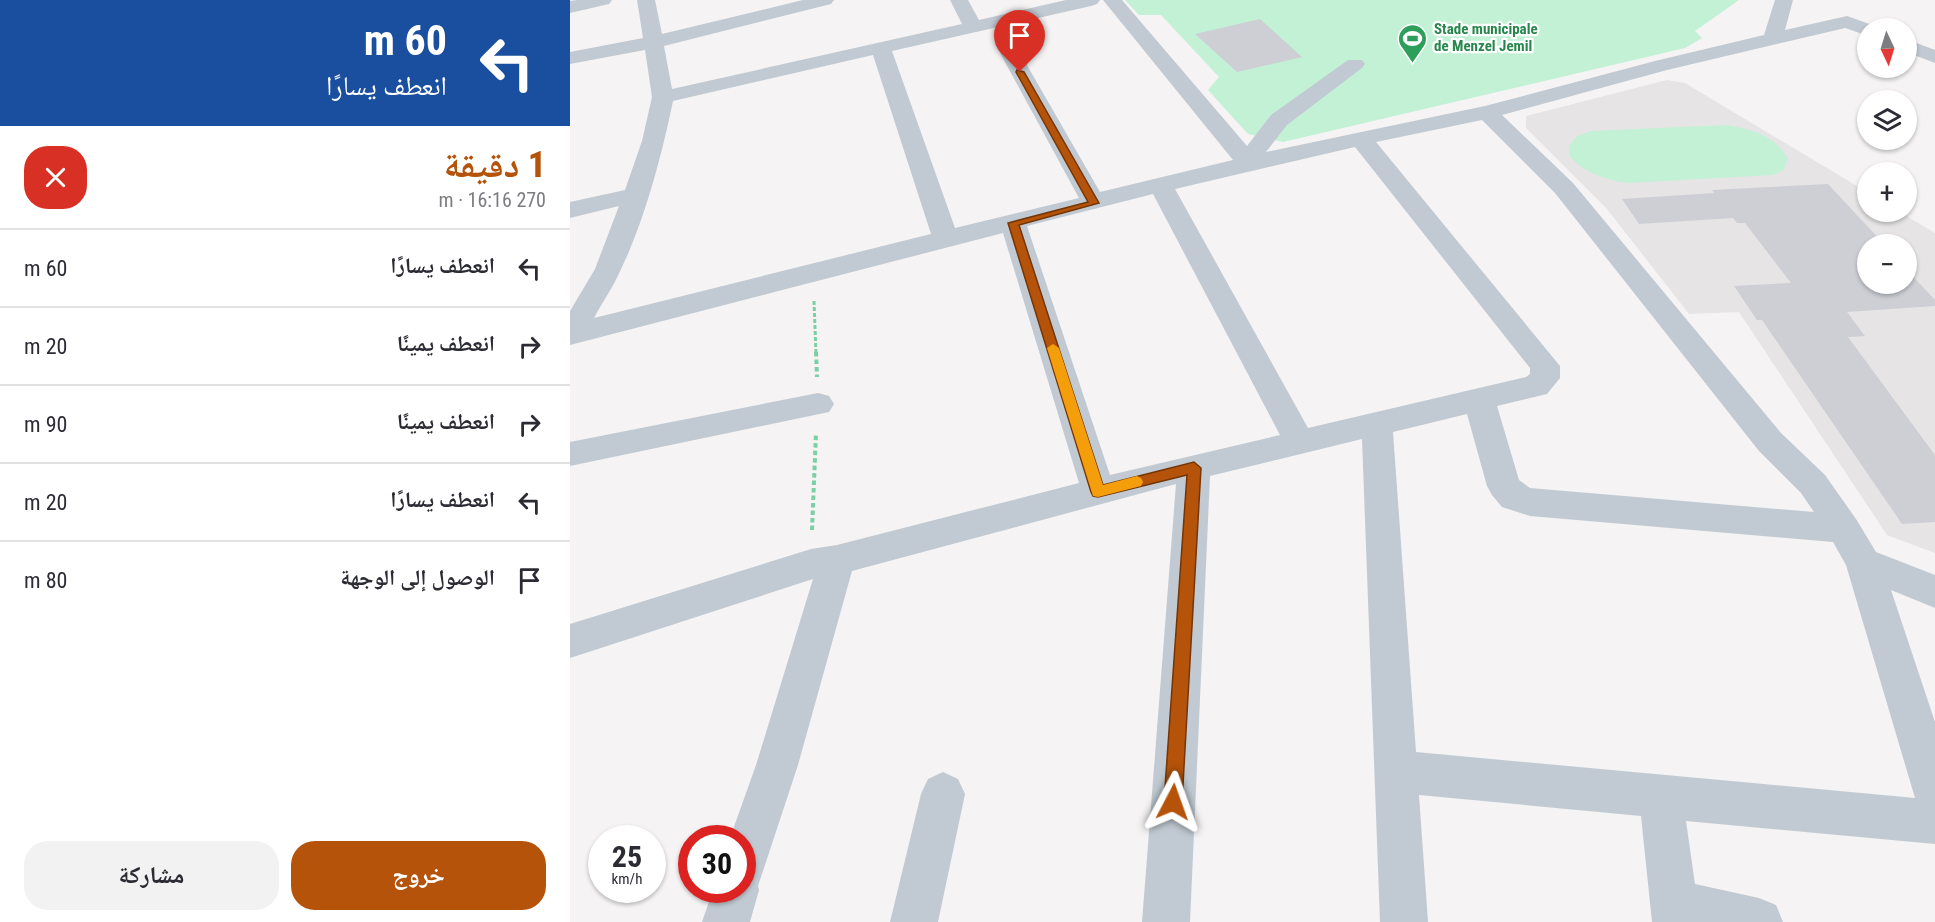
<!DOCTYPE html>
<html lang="ar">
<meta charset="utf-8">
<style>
:root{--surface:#fff;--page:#f2f2f3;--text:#2b2b33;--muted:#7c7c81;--line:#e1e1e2;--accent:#b45309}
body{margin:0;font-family:"Roboto Condensed","Noto Naskh Arabic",sans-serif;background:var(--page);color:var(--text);direction:rtl;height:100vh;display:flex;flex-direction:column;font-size:22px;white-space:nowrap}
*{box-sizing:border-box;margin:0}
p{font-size:20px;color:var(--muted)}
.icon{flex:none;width:33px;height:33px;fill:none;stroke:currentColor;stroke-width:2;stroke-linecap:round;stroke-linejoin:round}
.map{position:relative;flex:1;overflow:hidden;direction:ltr}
.panel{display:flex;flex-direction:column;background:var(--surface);width:570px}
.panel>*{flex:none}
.guide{background:#1a4fa0;color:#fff;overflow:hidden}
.needle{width:39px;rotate:176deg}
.fabs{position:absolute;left:1287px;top:18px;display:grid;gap:12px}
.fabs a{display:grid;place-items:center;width:60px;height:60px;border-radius:50%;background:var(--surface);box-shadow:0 2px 4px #0004;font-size:30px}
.speed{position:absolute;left:18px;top:825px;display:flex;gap:12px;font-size:30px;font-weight:700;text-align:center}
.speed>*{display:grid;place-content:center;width:78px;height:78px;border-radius:50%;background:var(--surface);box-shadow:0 2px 4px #0004;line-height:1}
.speed small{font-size:15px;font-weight:400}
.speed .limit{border:9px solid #d22;background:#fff;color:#111}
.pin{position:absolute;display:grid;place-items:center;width:51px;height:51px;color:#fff;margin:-62px -26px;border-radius:50% 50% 50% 0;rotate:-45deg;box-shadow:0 0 6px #0007}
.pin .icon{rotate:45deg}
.me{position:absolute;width:66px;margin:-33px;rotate:4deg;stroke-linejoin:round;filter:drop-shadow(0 0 4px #0008)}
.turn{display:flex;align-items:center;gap:21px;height:126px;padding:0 24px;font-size:27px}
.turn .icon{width:78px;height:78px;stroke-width:2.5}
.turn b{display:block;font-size:42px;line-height:51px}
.round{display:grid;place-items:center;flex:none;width:63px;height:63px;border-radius:24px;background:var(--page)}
.headline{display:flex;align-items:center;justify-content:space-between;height:102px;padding:0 24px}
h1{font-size:36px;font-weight:800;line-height:45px;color:var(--accent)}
.primary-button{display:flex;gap:12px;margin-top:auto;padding:12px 24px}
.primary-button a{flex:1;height:69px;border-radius:24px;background:var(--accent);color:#fff;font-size:24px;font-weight:800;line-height:69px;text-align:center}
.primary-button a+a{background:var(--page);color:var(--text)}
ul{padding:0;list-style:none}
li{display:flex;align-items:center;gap:18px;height:78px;padding:0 24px;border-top:2px solid var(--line)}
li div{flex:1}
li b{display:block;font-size:22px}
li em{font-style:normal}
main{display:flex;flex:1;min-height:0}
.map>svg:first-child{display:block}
</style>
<main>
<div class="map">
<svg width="1365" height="922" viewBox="0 0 1365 922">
<rect width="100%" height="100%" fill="#f5f3f3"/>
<path fill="#e6e4e5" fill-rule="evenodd" d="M1097 80 1115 83 1297 192 1298 212H1330L1365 233V553L1317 535 1169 312 1119 314 1037 209 956 128V116ZM1298 244H1336V284H1298Z"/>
<g fill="#c3f1d5">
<path d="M555 0H1169L1125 31 1132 38 1115 48 713 142 678 134 638 90 649 77 591 15H569Z"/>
<path d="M1157 125C1183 130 1203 135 1218 158L1214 170 1203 175 1058 183C1036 180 1015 173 1000 157L999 146 1007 136 1021 131Z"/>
</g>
<g fill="#cdcfd5">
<path d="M690 19 732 57 667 72 625 34Z"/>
<path d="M1258 184 1314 244H1298V284H1336V269L1365 300V306L1277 312 1295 336 1278 337 1365 455V522L1332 524 1192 320H1187L1164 286 1221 283 1175 223H1167L1163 218 1069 224 1052 199 1144 193 1142 190Z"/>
</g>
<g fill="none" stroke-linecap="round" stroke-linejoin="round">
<path stroke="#7ad0a6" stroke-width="3" stroke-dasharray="4 2" stroke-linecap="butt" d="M244 301 246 354"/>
<g stroke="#7ad0a6" stroke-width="4" stroke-dasharray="4.5 3" stroke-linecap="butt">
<path d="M246 352 247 377"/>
<path d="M242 530 246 433"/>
</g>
<g fill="#c1cad2" fill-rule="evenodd">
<path d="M7 0H42L39 4 0 13V1Z"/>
<path d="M67 0H85L92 34 233 0H264L261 4 94 46 102 89 392 24 380 0H398L409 20 496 0H530L527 4 521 6 322 51 385 228 509 198 430 53 433 49H447L450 53 530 192 663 160 533 0H552L677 146 701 115 778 60H792L795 64 792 68 717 125 696 152 915 106 1085 61 1194 35 1205 0H1223L1215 30 1277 16 1305 26 1307 28H1298V36L1275 28 1271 29 1097 70 932 115 1003 183 1211 433 1255 475 1286 519 1306 552 1365 575V608L1321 590 1365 722V844L1116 821 1125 884 1189 898 1206 905 1213 922H1082L1071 816 849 795 858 922H810L792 439 640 476 620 922H572L606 484 282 571 228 765 188 886 189 890 180 922H132L143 890H172V838H160L186 765 243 579 0 658V624L241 549 267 545 509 483 433 233 0 345V311L25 269 49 206 0 218V202L55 190 72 141 82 97 75 50 0 64V52L73 38ZM303 55 361 234 24 318C33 301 44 286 51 269 75 220 92 154 103 101ZM912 120 985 193 1189 451 1231 493 1244 512 960 488 949 480 927 406 977 394 990 378V366L806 142ZM785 147 960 368V374L956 377 738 428 605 189ZM583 194 710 435 540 475 457 226ZM897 414 917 486 922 495 932 507 960 516 1263 542 1276 565 1345 798 846 752 823 432Z"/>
<path d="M1336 39 1365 50V63L1336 52Z"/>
<path d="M248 393 259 396 264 404 259 412 0 466V442Z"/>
<path d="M373 772 388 779 395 794 368 922H320L351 794 358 779Z"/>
</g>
</g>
<path fill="#b45309" stroke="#753606" stroke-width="1.5" d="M447 70 454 72 529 203 449 225 533 485 624 462 631 468 612 802 609 809 603 812 597 809 594 802 617 475 528 497 523 496 521 492 438 223 518 202 446 72Z"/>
<path fill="#f59e0b" d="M483 344 489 348 533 485 567 476 571 478 573 482 571 486 528 497 523 496 477 348Z"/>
<defs>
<symbol id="stadium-pin" viewBox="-11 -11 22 30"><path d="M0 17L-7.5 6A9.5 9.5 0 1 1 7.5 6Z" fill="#2e9e5b" stroke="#fff"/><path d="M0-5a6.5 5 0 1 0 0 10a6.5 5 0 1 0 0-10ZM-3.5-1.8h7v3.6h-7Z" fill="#fff"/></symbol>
</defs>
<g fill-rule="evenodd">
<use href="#stadium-pin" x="826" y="22" width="33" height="45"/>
</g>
<g text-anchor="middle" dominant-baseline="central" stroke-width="4.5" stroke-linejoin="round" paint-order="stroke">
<g font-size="15" font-weight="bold" fill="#27864d" stroke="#fff" text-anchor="start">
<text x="864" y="29">Stade municipale<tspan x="864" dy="17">de Menzel Jemil</tspan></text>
</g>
</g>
</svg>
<div class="fabs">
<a><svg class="needle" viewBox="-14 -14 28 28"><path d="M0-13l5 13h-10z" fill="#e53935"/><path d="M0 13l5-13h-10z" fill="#7c7c81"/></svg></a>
<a><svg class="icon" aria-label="layers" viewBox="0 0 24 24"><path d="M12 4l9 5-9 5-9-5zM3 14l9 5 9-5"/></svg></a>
<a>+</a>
<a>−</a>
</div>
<div class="speed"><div>25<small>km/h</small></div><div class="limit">30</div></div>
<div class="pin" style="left:450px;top:72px;background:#d93025"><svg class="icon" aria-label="arrive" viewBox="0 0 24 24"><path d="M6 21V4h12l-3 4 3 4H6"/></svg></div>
<svg class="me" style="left:603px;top:802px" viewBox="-20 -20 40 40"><path d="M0-17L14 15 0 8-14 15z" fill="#b45309" stroke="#fff" stroke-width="4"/></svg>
</div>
<section class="panel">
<div class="guide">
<div class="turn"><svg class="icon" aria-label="left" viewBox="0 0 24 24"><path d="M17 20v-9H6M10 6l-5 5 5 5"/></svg><div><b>60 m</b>انعطف يسارًا</div></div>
</div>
<div class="headline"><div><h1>1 دقيقة</h1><p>270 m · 16:16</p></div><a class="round" style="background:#d93025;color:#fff"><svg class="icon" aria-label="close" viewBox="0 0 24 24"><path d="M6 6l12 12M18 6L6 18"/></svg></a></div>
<ul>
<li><svg class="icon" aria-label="left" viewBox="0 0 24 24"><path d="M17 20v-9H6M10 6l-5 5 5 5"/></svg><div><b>انعطف يسارًا</b></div><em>60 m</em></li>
<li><svg class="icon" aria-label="right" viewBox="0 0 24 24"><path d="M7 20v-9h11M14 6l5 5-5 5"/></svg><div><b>انعطف يمينًا</b></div><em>20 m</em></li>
<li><svg class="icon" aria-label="right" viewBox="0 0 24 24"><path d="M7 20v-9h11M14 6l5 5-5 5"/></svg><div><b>انعطف يمينًا</b></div><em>90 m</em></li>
<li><svg class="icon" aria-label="left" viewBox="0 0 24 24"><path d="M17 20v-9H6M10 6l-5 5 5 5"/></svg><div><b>انعطف يسارًا</b></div><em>20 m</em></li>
<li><svg class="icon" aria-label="arrive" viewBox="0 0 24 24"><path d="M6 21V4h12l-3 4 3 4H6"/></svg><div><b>الوصول إلى الوجهة</b></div><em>80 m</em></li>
</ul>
<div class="primary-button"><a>خروج</a><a>مشاركة</a></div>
</section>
</main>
